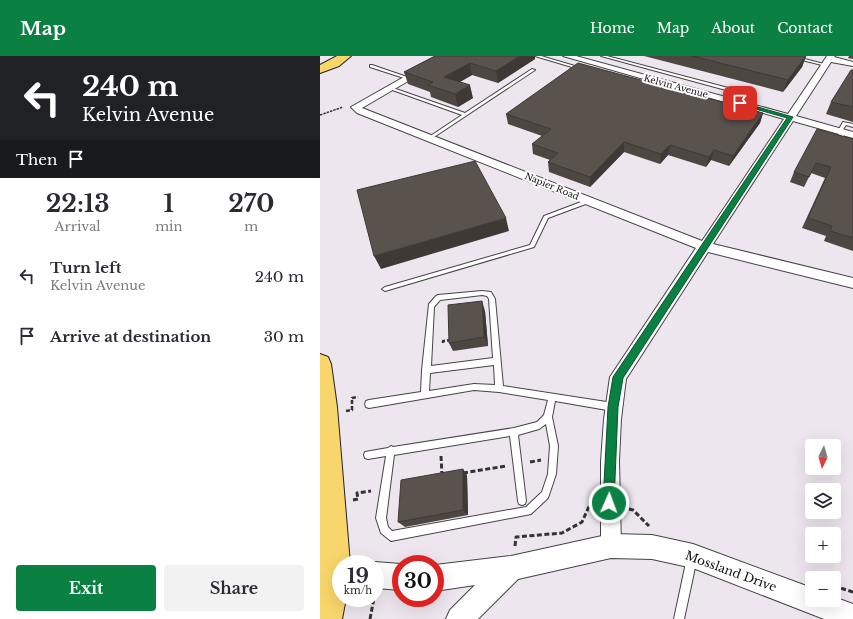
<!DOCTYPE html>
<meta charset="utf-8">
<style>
:root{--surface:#fff;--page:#f2f2f3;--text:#2b2b33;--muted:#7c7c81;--accent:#0b8043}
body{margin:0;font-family:"Libre Baskerville",serif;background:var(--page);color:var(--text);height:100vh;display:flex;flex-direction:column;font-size:15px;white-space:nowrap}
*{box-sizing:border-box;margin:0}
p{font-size:13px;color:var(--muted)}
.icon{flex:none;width:22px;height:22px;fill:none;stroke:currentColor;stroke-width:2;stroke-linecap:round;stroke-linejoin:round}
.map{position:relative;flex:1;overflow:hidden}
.details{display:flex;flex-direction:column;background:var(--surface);width:320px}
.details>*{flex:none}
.top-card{background:#202124;color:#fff;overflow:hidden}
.needle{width:26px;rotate:185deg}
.buttons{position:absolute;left:485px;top:383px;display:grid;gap:8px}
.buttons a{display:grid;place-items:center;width:36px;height:36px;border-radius:4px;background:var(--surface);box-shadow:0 4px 16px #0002;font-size:20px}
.speed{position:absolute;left:12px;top:499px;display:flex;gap:8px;font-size:20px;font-weight:700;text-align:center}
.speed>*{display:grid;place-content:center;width:52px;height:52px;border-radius:50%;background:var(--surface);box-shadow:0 4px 16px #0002;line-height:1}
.speed small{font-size:10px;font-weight:400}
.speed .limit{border:6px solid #d22;background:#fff;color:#111}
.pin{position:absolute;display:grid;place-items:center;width:34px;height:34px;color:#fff;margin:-17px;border-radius:8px;box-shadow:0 2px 6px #0006}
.me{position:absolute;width:44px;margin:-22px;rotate:2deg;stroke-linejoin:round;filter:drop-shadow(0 0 3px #0008)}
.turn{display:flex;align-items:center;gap:14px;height:84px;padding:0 16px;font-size:18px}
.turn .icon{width:52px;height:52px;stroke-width:2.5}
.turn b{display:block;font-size:28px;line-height:34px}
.then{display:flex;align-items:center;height:38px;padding:0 16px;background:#0003;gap:8px;font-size:15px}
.eta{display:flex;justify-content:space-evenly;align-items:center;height:68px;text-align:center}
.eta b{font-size:24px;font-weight:700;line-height:28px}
.cta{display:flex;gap:8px;margin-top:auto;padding:8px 16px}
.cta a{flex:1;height:46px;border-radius:4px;background:var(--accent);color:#fff;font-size:16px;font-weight:700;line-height:46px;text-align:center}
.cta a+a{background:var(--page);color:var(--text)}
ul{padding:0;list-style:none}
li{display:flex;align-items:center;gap:12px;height:60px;padding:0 16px}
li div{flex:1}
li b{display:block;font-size:15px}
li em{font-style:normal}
header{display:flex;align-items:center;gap:24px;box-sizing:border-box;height:56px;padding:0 20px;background:var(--accent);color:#fff}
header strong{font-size:19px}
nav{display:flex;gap:22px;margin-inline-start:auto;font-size:14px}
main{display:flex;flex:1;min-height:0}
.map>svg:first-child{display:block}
</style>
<header>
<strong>Map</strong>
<nav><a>Home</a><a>Map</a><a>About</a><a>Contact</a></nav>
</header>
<main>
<section class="details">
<div class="top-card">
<div class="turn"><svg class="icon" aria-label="left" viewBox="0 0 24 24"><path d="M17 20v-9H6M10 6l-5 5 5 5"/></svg><div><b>240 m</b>Kelvin Avenue</div></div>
<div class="then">Then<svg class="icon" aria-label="arrive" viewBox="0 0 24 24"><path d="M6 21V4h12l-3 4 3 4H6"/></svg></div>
</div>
<div class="eta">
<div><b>22:13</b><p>Arrival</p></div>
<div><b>1</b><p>min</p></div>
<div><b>270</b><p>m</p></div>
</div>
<ul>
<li><svg class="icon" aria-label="left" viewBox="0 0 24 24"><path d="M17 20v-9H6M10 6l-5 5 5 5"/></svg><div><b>Turn left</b><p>Kelvin Avenue</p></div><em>240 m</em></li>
<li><svg class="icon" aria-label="arrive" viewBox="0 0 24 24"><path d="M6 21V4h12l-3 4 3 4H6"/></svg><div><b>Arrive at destination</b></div><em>30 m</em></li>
</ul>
<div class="cta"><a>Exit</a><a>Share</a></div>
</section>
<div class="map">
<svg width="533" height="563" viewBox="0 0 533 563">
<rect width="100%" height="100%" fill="#fffdf5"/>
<path fill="#eee6ef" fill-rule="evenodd" d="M0 0H533V563H0ZM492 390H514V412H492ZM492 434H514V456H492ZM492 478H514V500H492ZM21 508H55V542H21ZM81 508H115V542H81ZM492 522H514V544H492Z"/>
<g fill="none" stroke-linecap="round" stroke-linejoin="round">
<defs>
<g id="service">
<path d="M215 0H221L265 13 262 14Z"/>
<path d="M281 0H287L431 38 437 51 425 60H421V58L433 51 428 40Z"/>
<path d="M466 0H473L508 9 506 10Z"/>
<path d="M50 9H52L90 22 87 23 50 11Z"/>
<path d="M212 13 215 14 111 83H109V81L142 59 67 32 70 31 145 57Z"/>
<path d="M523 66 533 68V71L526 69 522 75 526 86 533 88V90L522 87 518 75Z"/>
<path d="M269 143 271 144V146L228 162 214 191 65 235 62 233 65 231 210 189 224 160Z"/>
<path d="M162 235 171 236 175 243 183 330 293 347 296 348 297 351 296 354 293 355 235 345 232 361 238 390 236 418 228 442 211 458 71 485 61 477 56 462 66 400 48 403 45 402 44 399 45 396 68 392 71 390 73 391 194 372 217 366 224 359 228 344 179 336 154 334 49 352 46 351 45 348 46 345 49 344 101 336 102 314 109 248 116 240 118 239ZM162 239 167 240 169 243 173 302 111 310 114 251 120 244ZM174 309 175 329 154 328 109 335 110 317ZM226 368 230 390 228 418 222 436 206 451 72 475 68 471 66 462 74 399 190 380 198 445 199 448 202 449 205 448 206 445 198 379 219 373Z"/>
<path d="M372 497 375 499 377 502 364 563H354L367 502 369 499Z"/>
</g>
<path id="minor" d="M121 0H131L42 52 382 185 464 63 243 0H256L468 58 507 0H515L514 1 533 6V10L511 6 476 60 533 76V82L473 65 393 188 533 222V232L388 196 306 323 301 363 299 405 301 490 298 497 291 500 284 497 281 490V405L284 363 290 321 376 192 37 57 31 51Z"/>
<g id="tertiary">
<path d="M291 478 332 479 373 488 492 532V544H514V541L533 548V563H504L373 512 332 503 291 502 198 523 158 563H126L130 554 155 529 115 535V509L191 500Z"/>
<path d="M55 506 81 508V534L55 532V508H51Z"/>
</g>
<g id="primary">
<path d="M17 0H31L19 10 0 17V9Z"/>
<path d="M0 298 8 301 11 308 17 351 30 508H21V542H26L22 563H0Z"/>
</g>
</defs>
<use href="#service" stroke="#444" stroke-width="2"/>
<use href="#minor" stroke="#444" stroke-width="2"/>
<use href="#tertiary" stroke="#444" stroke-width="2"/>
<use href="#primary" stroke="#222" stroke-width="2"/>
<path stroke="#333" stroke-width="1.5" stroke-dasharray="2.5 1" stroke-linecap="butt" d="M0 59 23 51"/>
<g stroke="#333" stroke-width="2.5" stroke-dasharray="4 2" stroke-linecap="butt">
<path d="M123 287V285L131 284"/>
<path d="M26 355 32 354V342L38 341"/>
</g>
<g stroke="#333" stroke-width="3" stroke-dasharray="5 2.5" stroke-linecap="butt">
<path d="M121 400 122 419"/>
<path d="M210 406 221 404"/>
<path d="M143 417 186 410"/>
<path d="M33 444 38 443 37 437 51 435"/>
<path d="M309 453 313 454 329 470"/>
<path d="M195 490 196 481 242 477 262 466 271 446"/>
<path d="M514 530 533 536"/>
<path d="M50 563 54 542"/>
</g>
<use href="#service" fill="#fff" fill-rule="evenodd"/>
<use href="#minor" fill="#fff" fill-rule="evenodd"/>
<use href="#tertiary" fill="#fff" fill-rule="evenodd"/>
<use href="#primary" fill="#f9d66b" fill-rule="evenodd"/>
</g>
<g fill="#4d4742">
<path d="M115 0 215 3 178 27 152 19 140 26 153 42 138 51 111 41 110 36 88 28 84 16Z"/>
<path d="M324 0H486L482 11 463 36Z"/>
<path d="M529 0H533V3L528 2Z"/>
<path d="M533 14V66L506 58 511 46Z"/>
<path d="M443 57 440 67 409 110 391 104 386 111 348 99 340 108 304 96 270 131 229 116 228 106 230 104 213 98 212 88 222 80 188 68 186 58Z"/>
<path d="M533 83V195L504 185 506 180 482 172 505 122 491 117 484 131 470 126 474 116Z"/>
<path d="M165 255 168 290 133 295 129 287Z"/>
<path d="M147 419 148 459 85 471 78 466Z"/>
</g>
<g fill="#3f3936">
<path d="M200 0H215V3L178 27 176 15Z"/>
<path d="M486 0 482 11 463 36 468 24Z"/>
<path d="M150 7 152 19 127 33 124 21Z"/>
<path d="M150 29 153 42 138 51 135 38Z"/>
<path d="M443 57 440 67 409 110 413 100Z"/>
<path d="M304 86V96L270 131V121Z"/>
<path d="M350 89 348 99 340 108 341 98Z"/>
<path d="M394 94 391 104 386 111 389 101Z"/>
<path d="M186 162 189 175 61 213 54 200Z"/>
<path d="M162 245 165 255 168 290 164 281Z"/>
<path d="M143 413 147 419 148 459 143 454Z"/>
</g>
<g fill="#5a524d" stroke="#3f3936">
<path d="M115 0H200L176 15 150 7 124 21 150 29 135 38 108 29 113 26 84 16Z"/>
<path d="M372 0H486L468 24Z"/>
<path d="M258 7 443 57 413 100 394 94 389 101 350 89 341 98 304 86 270 121 228 106 238 97 212 88 231 73 186 58Z"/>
<path d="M531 14H533V51L511 46Z"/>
<path d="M497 73 533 83V182L510 175 512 170 488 162 511 111 496 107 489 121 474 116Z"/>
<path d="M155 105 186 162 54 200 37 134Z"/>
<path d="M162 245 164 281 129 287 128 249Z"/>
<path d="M143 413V454L78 466 81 424Z"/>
</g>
<path fill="#0b8043" stroke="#07532c" d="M420 46 473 61 303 322 298 351 294 447 293 452 289 453 284 452 283 447 288 351 293 321 467 62 418 48Z"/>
<g text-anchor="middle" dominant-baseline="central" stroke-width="4" stroke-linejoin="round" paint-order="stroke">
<g font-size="9" fill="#111" stroke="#fff">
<text transform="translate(356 30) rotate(15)">Kelvin Avenue</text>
<text transform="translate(232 130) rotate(22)">Napier Road</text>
</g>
<g font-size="12" fill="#111" stroke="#fff">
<text transform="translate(411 515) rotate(20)">Mossland Drive</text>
</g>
</g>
</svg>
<div class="buttons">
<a><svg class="needle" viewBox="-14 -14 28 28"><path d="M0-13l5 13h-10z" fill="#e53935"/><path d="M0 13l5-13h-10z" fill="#7c7c81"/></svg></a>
<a><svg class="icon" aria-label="layers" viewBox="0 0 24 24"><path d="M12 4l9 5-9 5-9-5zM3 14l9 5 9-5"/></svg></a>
<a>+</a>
<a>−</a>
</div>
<div class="speed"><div>19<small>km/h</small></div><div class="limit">30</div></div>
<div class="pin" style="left:420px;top:47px;background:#d93025"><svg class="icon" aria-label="arrive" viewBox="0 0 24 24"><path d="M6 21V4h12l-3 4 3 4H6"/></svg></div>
<svg class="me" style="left:289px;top:447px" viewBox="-20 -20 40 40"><circle r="17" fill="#0b8043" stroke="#fff" stroke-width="3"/><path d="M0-11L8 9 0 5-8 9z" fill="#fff"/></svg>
</div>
</main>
